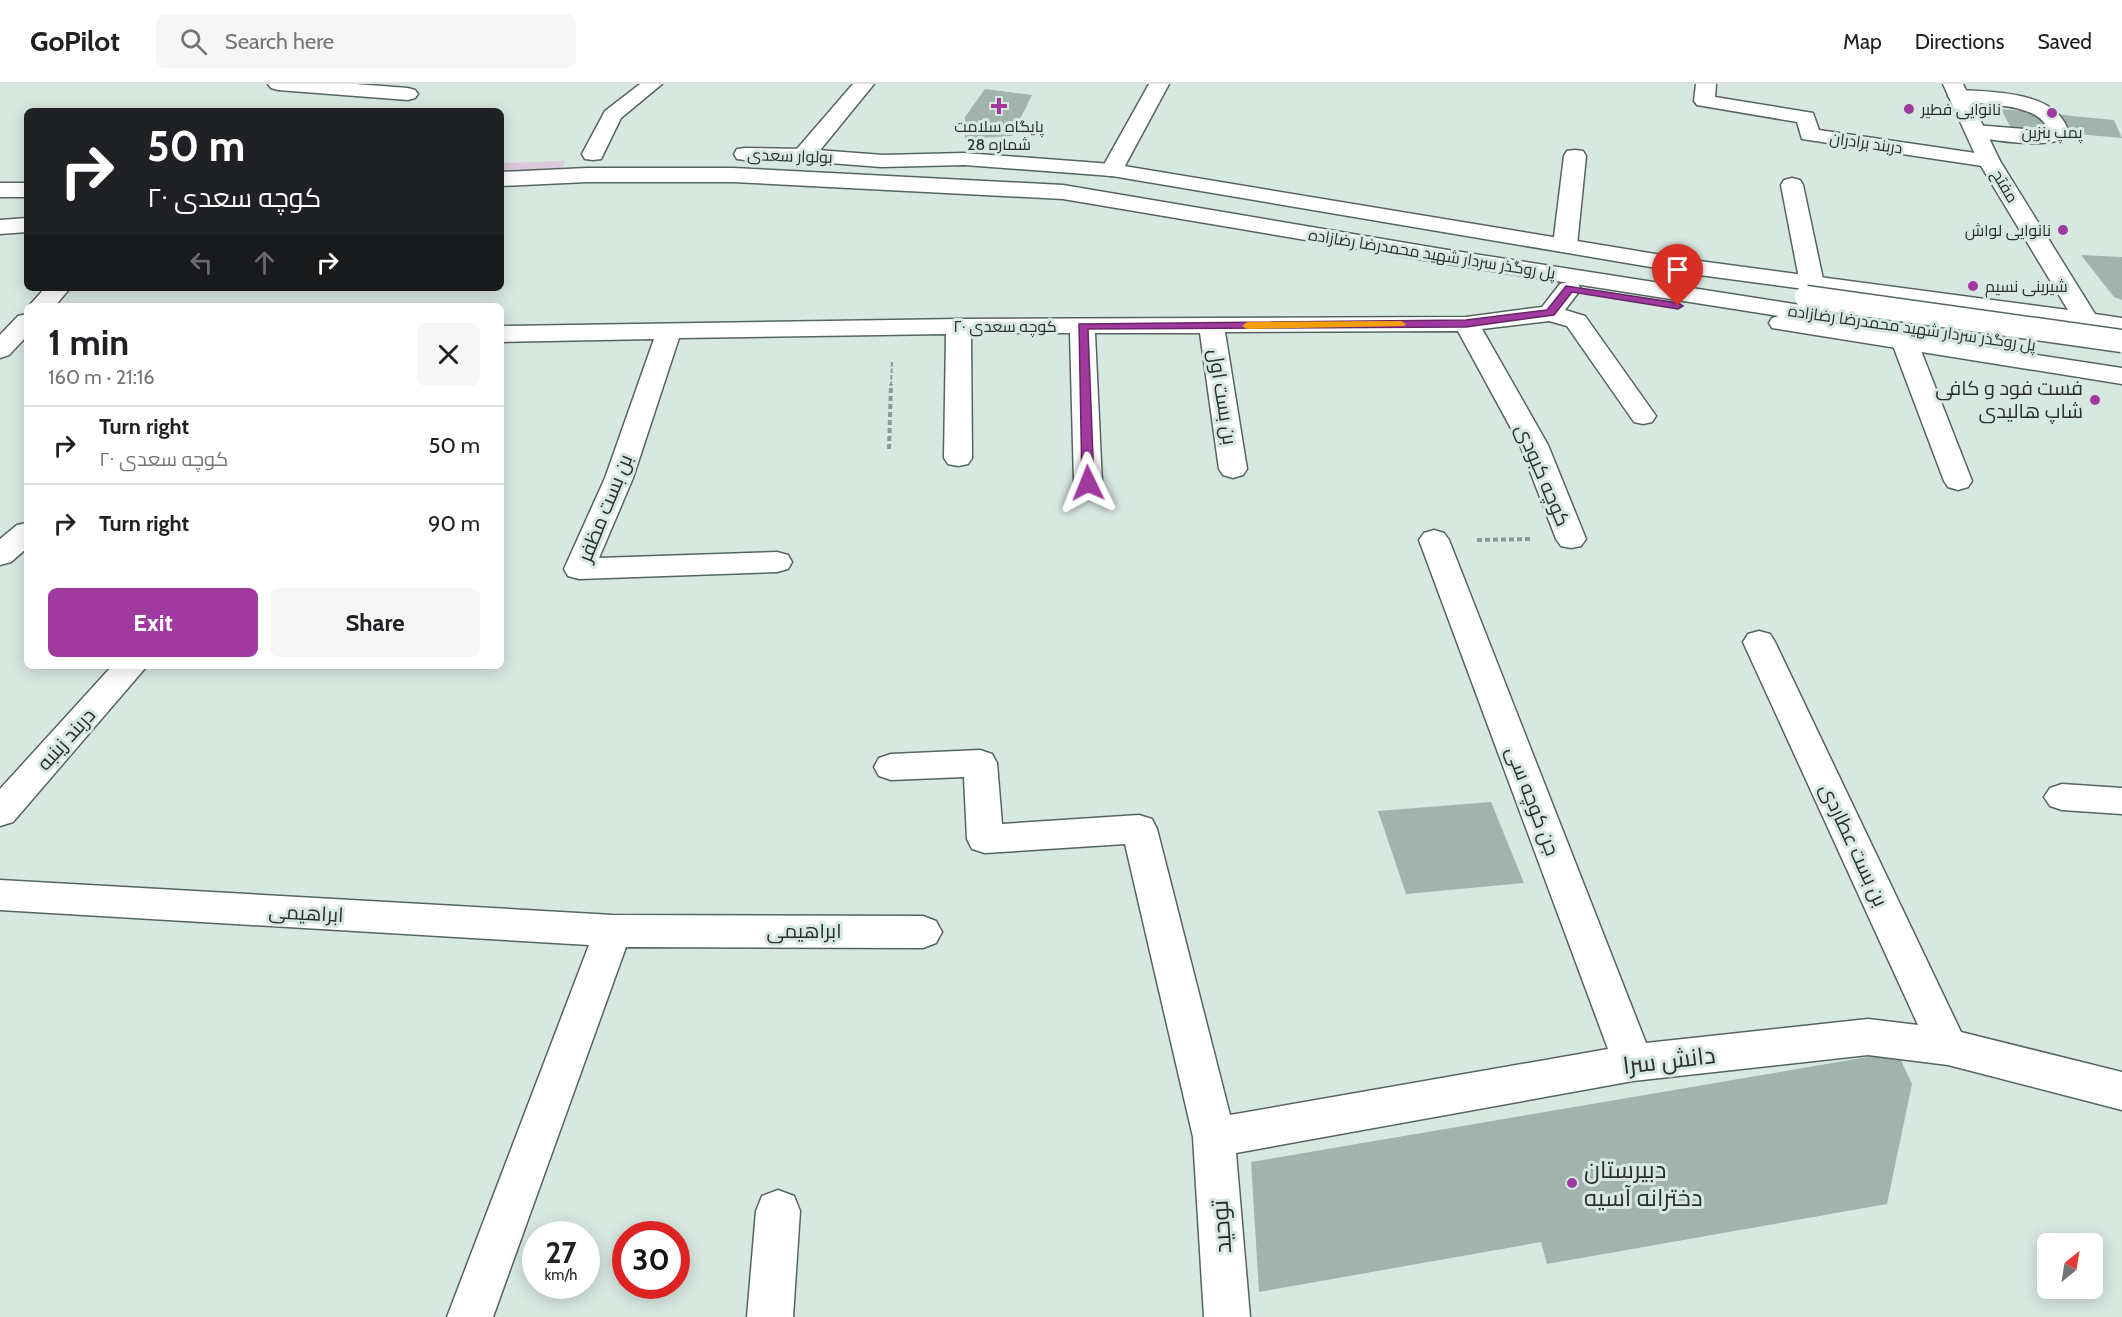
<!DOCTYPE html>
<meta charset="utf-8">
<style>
:root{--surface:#fff;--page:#f6f6f6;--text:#202124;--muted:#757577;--line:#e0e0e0;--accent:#a03a9e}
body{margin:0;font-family:Cabin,Cairo,sans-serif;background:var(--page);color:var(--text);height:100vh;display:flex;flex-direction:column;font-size:22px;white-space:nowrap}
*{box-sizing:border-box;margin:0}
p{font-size:20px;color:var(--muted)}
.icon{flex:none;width:33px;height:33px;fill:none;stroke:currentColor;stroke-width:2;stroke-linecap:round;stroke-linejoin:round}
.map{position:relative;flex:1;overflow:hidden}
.drawer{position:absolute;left:24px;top:219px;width:480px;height:366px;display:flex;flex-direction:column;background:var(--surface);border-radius:9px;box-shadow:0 3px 15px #0003}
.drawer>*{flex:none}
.guide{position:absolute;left:24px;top:24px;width:480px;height:183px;border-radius:9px;box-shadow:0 3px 15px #0003;background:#202124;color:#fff;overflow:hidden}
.needle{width:39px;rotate:30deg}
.tools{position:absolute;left:2037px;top:1149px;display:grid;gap:12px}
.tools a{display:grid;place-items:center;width:66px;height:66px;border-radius:9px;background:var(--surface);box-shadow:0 3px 15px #0003;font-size:30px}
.speed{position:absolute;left:522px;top:1137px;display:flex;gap:12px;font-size:30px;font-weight:700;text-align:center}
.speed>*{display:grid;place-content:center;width:78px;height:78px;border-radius:50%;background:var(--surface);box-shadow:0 3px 15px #0003;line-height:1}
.speed small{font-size:15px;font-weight:400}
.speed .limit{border:9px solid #d22;background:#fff;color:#111}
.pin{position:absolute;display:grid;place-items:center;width:51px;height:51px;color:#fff;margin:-62px -26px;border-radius:50% 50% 50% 0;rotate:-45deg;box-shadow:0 0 6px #0007}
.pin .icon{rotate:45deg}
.me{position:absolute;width:66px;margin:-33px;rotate:358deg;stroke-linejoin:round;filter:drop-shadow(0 0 4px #0008)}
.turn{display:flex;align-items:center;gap:21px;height:126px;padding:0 24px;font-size:27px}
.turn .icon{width:78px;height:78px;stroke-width:2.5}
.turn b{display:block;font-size:42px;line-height:51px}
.lanes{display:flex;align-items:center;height:57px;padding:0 24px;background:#0003;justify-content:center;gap:30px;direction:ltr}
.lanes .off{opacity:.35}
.round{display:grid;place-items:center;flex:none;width:63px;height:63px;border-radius:9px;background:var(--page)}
.headline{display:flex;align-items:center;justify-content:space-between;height:102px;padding:0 24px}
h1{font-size:36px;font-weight:700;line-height:45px}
.primary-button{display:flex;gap:12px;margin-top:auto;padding:12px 24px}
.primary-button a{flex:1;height:69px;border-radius:9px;background:var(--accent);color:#fff;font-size:24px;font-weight:700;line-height:69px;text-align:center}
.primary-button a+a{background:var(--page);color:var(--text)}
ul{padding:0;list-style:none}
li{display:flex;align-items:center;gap:18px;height:78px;padding:0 24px;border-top:2px solid var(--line)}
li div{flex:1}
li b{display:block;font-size:22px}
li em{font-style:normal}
header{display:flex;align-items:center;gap:36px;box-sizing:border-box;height:84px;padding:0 30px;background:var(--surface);border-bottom:2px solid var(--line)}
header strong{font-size:28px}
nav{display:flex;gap:33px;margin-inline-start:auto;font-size:21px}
.search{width:420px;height:54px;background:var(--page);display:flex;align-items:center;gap:15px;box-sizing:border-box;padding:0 21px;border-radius:9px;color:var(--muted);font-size:22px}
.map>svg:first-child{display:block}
</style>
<header>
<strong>GoPilot</strong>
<div class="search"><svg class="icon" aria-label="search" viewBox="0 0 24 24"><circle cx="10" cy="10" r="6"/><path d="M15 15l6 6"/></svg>Search here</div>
<nav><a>Map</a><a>Directions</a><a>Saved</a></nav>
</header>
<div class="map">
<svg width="2122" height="1233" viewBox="0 0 2122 1233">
<rect width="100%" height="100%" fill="#d7e8e1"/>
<path fill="#dbc8da" d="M565 77 563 82 553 86 501 88V79Z"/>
<g fill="#a2b2ac">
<path d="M985 5 1032 11 1012 52 965 55V33Z"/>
<path d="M2001 25 2114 36 2122 54 2011 44Z"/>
<path d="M2081 171 2122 173V216L2114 213Z"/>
<path d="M1491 718 1524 799 1406 810 1378 727Z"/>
<path d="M1897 968 1912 1000 1887 1120 1547 1180 1541 1158 1259 1208 1251 1078Z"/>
</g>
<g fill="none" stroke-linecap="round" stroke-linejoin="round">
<defs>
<g id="minor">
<path d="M268 0H355L408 4 415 6 418 10 415 14 408 16 278 6 271 4Z"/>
<path d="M640 0H662L621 34 601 75 593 76 585 75 582 70 605 27Z"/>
<path d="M853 0H874L812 76 804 77 796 76 793 71 796 66Z"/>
<path d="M1149 0H1169L1120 91 1112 92 1104 91 1101 86Z"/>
<path d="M1696 0H1716L1715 13 1813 29 1819 46 1989 71 1997 72 2000 77 1997 82 1989 83 1802 55 1797 38 1697 21 1694 17Z"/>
<path d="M1958 6C1994 8 2059 7 2069 50 2058 67 1987 56 1968 51L1965 47 1968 43 1975 41 2048 47C2041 16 1975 22 1951 16L1948 12 1951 8Z"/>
<path d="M1575 66 1583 67 1586 72 1577 161 1573 166 1565 168 1557 166 1553 161 1564 72 1567 67Z"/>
<path d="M1792 94 1800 96 1803 101 1824 200 1820 205 1812 207 1804 205 1800 200 1781 101 1784 96Z"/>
<path d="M1569 198 1578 200 1581 205 1565 226 1585 232 1656 332 1652 338 1643 340 1634 338 1567 242 1549 237 1482 245 1548 361 1586 455 1581 462 1571 464 1561 462 1556 455 1520 361 1458 247 1225 248 1247 385 1243 391 1233 394 1223 391 1219 385 1200 249H1095L1102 399 1098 405 1088 408 1078 405 1074 399 1070 249H971L972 374 968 380 958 382 948 380 944 374 946 250 679 254 633 394 599 474 777 468 788 471 792 478 788 485 777 488 579 495 568 492 564 485 605 394 654 255 501 258V242L959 235 1466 233 1542 223 1560 200Z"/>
<path d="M45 204H70L55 222H29Z"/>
<path d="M27 230V252L9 271 0 274V251L18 232Z"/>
<path d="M1905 251 1914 254 1918 259 1972 397 1968 403 1958 406 1948 403 1944 397 1892 259 1896 254Z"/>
<path d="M27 439V464L11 478 0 481V455L17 441Z"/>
<path d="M1434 446 1444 449 1449 456 1646 959 1868 935 1918 941 1743 558 1748 550 1759 547 1770 550 1775 558 1961 948 2122 988V1026L1948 981 1868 971 1633 997 1236 1069 1250 1233H1204L1193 1053 1125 760 985 769 972 765 967 755 964 693 891 696 879 692 874 683 879 674 891 670 980 666 992 670 997 679 1002 740 1139 731 1152 735 1157 745 1230 1031 1608 965 1419 456 1424 449Z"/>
<path d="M112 582H147L13 738 0 742V705Z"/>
<path d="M2062 700 2122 704V730L2062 726 2050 722 2044 713 2050 704Z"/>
<path d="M0 796 613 831 923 832 936 837 942 848 936 859 923 864 626 863 493 1233H447L589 861 0 826Z"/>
<path d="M778 1106 794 1112 800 1127 793 1233H747L756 1127 762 1112Z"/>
</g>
<g id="major">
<path d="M1943 0H1963L2000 77 2095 230 2122 234V248L2105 246 2108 250 2104 255 2095 258 2086 255 2078 242 1692 190 1112 92 964 81 881 83 804 77 745 76 737 75 734 70 737 65 745 64 804 65 883 71 964 69 1112 80 1692 176 2068 226 1978 77Z"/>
<path d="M587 84H733L1063 101 1442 165 1807 222 1816 224 1819 229 1816 234 1809 236 2122 284V300L1772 244 1769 239 1772 234 1779 232 1442 179 1063 115 733 98H587L501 102V88Z"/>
<rect x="0" y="99" width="27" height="14"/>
<path d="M27 134V148L0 150V136Z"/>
</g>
</defs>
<use href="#minor" stroke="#55645e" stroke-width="3"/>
<use href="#major" stroke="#55645e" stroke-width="3"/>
<path stroke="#8d9994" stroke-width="2" stroke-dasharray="4.5 2" stroke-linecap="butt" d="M891 302 892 277"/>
<g stroke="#8d9994" stroke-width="4" stroke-dasharray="5 3" stroke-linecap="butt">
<path d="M889 365 891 300"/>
<path d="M1477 456 1530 455"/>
</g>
<use href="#minor" fill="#fff" fill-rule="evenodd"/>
<use href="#major" fill="#fff" fill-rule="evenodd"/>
<defs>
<path id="major-bridge" d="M1806 213 2122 257"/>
</defs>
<use href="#major-bridge" stroke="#55645e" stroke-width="25" stroke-linecap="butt"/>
<use href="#major-bridge" stroke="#fff" stroke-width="22"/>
</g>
<path fill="#a03a9e" stroke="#682667" stroke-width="1.5" d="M1566 202 1678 219 1683 222 1678 225 1572 208 1554 231 1466 243 1088 245 1094 399 1088 403 1082 399 1079 240 1466 236 1547 226Z"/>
<path fill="#f59e0b" d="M1401 237 1406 240 1404 242 1247 245 1242 242 1247 238Z"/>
<g fill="#a03a9e" stroke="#d7e8e1" stroke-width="2">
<path d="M996 13h6v6h6v6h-6v6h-6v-6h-6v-6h6z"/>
<circle cx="1909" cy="25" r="6"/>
<circle cx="2052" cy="29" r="6"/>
<circle cx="2063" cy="146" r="6"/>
<circle cx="1973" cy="202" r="6"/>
<circle cx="2095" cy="316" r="6"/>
<circle cx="1572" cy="1099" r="6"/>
</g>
<g text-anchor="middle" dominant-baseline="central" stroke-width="6" stroke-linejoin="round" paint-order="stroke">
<g font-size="16" fill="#292f2d" stroke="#d7e8e1" text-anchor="start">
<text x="1921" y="25">نانوایی فطیر</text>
<text x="999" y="42" text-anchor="middle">پایگاه سلامت<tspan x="999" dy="18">شماره 28</tspan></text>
<text x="2052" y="48" text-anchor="middle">پمپ بنزین</text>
<text x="2051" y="146" text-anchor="end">نانوایی لواش</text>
<text x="1985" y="202">شیرینی نسیم</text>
</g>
<g font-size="16" fill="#292f2d" stroke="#d7e8e1">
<text transform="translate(1866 59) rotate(8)">دربند برادران</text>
<text transform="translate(790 72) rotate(2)">بولوار سعدی</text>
<text transform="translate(2005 102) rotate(59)">مفتح</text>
<text transform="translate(1432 170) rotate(9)">پل روگذر سردار شهید محمدرضا رضازاده</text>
<text x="1005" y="242">کوچه سعدی ۲۰</text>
<text transform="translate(1912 244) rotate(8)">پل روگذر سردار شهید محمدرضا رضازاده</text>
</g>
<g font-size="20" fill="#292f2d" stroke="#d7e8e1" text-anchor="end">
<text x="2083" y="304">فست فود و کافی<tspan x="2083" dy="23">شاپ هالیدی</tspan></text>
</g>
<g font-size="20" fill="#292f2d" stroke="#d7e8e1">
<text transform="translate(1223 313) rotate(81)">بن بست اول</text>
<text transform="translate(1543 391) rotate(67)">کوچه کبودی</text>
<text transform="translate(605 424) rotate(-68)">بن بست مظفر</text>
<text transform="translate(66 655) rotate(-48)">دربند زینبه</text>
<text transform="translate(1533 717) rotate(69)">جن کوچه سی</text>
<text transform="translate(1854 761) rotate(65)">بن بست عطاردی</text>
<text transform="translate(306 829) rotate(3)">ابراهیمی</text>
<text x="804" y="847">ابراهیمی</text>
</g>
<g font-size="24" fill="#292f2d" stroke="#d7e8e1">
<text transform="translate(1669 976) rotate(-7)">دانش سرا</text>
<text transform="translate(1221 1143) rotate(-94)">توحید</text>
</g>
<g font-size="24" fill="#292f2d" stroke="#d7e8e1" text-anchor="start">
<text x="1584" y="1085">دبیرستان<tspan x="1584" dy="28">دخترانه آسیه</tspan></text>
</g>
</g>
</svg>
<div class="tools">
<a><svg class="needle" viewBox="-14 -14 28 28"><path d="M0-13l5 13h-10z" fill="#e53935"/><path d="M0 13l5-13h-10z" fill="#757577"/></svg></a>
</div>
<div class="speed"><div>27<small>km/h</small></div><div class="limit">30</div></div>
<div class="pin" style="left:1678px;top:222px;background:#d93025"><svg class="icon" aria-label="arrive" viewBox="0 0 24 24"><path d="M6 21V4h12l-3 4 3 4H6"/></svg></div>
<svg class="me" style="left:1088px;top:399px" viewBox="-20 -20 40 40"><path d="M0-17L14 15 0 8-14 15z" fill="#a03a9e" stroke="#fff" stroke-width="4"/></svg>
<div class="guide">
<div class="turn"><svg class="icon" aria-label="right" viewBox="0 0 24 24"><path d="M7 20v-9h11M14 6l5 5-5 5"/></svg><div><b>50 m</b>کوچه سعدی ۲۰</div></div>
<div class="lanes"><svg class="icon off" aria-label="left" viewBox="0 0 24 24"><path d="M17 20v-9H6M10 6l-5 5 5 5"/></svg><svg class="icon off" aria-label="ahead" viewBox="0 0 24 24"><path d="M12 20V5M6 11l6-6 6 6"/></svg><svg class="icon" aria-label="right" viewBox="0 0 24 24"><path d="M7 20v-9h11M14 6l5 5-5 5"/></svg></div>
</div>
<section class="drawer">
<div class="headline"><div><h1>1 min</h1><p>160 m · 21:16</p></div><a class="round"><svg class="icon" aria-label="close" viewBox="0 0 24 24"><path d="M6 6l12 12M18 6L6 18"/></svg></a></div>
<ul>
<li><svg class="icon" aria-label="right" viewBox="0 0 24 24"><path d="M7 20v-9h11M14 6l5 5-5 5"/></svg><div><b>Turn right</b><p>کوچه سعدی ۲۰</p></div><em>50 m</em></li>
<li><svg class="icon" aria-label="right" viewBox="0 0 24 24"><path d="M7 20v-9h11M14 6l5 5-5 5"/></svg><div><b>Turn right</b></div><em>90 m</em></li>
</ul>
<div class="primary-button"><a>Exit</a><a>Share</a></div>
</section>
</div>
